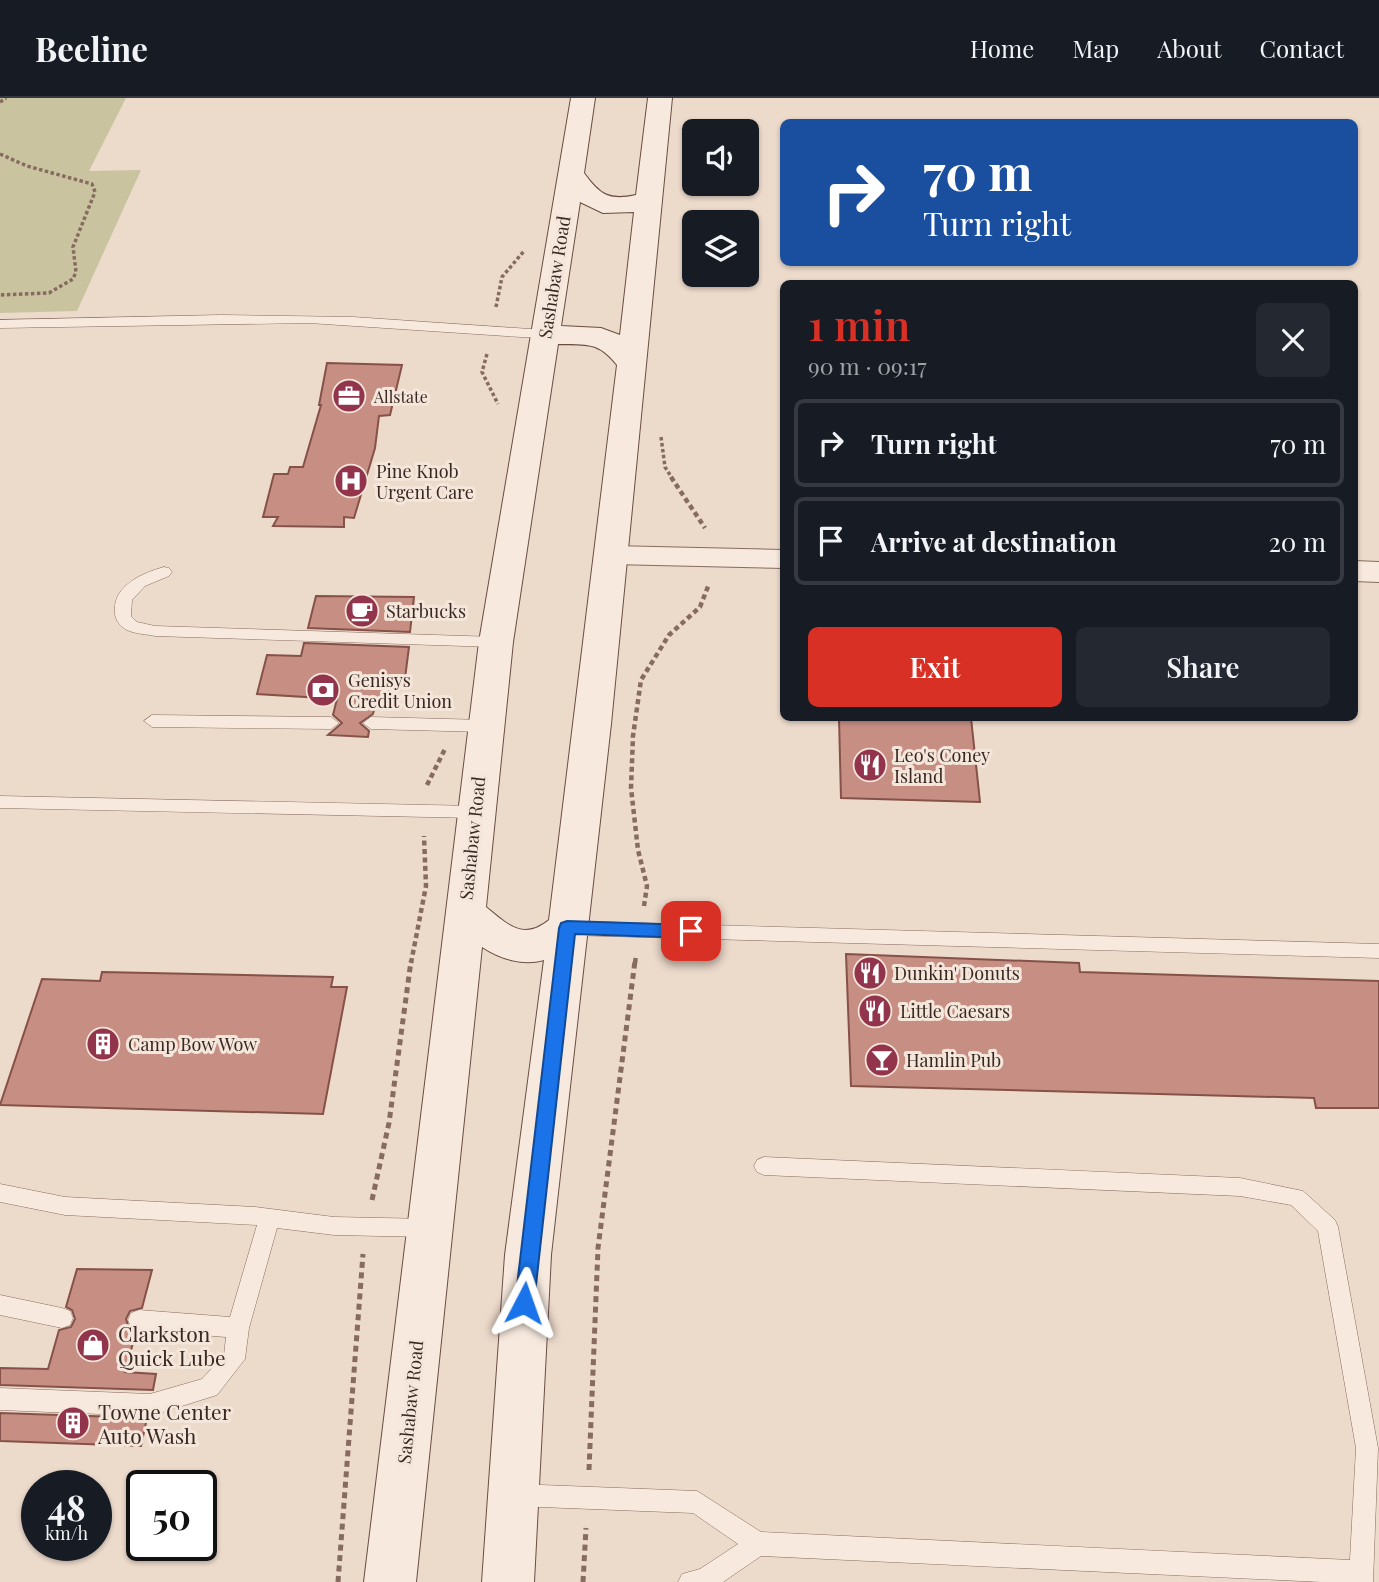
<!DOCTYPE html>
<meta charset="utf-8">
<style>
:root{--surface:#171b24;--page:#242831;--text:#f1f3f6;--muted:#9ea1a6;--line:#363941;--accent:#d93025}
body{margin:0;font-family:"Playfair Display",serif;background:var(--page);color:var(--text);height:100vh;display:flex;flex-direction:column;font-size:26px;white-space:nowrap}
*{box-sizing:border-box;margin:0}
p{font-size:23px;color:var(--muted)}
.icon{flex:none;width:38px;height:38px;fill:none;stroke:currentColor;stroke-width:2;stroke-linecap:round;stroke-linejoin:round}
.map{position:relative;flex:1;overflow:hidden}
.side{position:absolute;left:780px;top:182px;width:578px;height:441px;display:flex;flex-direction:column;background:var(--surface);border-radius:10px;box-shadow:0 2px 5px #0004}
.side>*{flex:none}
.top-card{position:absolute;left:780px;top:21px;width:578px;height:147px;border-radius:10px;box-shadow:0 2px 5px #0004;background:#1a4fa0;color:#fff;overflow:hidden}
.tools{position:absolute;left:682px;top:21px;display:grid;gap:14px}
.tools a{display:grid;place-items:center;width:77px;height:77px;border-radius:10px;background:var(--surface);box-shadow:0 2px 5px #0004;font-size:35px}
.speed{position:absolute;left:21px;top:1372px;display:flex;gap:14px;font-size:35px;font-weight:700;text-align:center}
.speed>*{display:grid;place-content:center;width:91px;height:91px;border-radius:50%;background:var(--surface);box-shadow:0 2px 5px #0004;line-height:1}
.speed small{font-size:18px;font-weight:400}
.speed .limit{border:4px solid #111;border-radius:10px;background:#fff;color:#111}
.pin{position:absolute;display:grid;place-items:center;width:60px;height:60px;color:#fff;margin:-30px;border-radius:14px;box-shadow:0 4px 10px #0006}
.me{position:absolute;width:77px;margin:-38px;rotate:4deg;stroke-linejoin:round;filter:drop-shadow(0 0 5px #0008)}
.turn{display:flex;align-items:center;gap:24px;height:147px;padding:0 28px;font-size:32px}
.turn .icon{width:91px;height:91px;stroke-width:2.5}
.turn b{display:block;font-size:49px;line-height:60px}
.round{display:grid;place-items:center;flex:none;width:74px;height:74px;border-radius:10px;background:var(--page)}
.head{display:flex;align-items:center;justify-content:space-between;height:119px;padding:0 28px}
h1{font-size:42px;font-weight:600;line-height:52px;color:var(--accent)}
.cta{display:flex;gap:14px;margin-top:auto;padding:14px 28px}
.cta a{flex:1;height:80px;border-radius:10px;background:var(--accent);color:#fff;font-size:28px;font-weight:600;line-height:80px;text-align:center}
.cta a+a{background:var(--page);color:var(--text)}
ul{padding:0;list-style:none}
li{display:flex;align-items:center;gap:21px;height:88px;margin:0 14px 10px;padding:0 14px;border:4px solid var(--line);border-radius:10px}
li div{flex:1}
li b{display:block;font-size:26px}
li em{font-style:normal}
header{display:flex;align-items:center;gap:42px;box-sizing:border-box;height:98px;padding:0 35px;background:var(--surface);border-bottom:2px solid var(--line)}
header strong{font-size:33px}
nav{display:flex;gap:38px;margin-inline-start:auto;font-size:24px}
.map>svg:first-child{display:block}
</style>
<header>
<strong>Beeline</strong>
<nav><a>Home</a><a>Map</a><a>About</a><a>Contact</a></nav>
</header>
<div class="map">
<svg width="1379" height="1484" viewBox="0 0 1379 1484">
<rect width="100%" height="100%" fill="#ecdacb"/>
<path fill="#c9c49f" d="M0 0H126L89 73 141 72 77 213 0 215Z"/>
<g fill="#c78f84" stroke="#855148" stroke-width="2">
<path d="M327 265 402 267 390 317 379 318 375 350 354 420 344 419V429L273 428 278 419H263L274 376H288L290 369H303L321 307H319Z"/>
<path d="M316 498 414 499 410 534 308 530Z"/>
<path d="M304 545 409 549 404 588 389 589V601L376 604 373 616 360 625 369 633 368 639 328 637 342 625 333 617 337 601 257 596 267 557 301 558Z"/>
<path d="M839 620H971L980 704 841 700Z"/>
<path d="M846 856 1079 865 1080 874 1379 883V1010H1316L1314 1000 851 988Z"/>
<path d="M102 874 333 879 331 889H347L323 1016 0 1007 42 881 100 883Z"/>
<path d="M77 1171 152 1172 142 1210 130 1213 126 1221 129 1230 136 1234 125 1274 156 1276 153 1292 0 1287V1270L48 1271 59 1232 71 1229 75 1221 72 1212 66 1209Z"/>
<path d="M0 1315 147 1320 141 1348 0 1343Z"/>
</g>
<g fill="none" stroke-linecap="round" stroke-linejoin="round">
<defs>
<g id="service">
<path d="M221 217 353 219 545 232 552 236 545 240 521 239 309 225 0 230V222Z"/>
<path d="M164 469 169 470 172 474 169 478 145 488 132 502 131 518 137 524 155 528 496 539 504 544 496 549 155 538C146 536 135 536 127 532 121 529 115 522 115 515 112 488 142 475 164 469Z"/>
<path d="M152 617 331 619 339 625 331 631 152 629 144 623Z"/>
<path d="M371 619 485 622 493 628 485 634 371 631 363 625Z"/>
<path d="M0 698 475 708 481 709 484 714 481 719 475 720 0 710Z"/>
<path d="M567 823 1379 846V860L567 837 561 835 558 830 561 825Z"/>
<path d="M764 1059 1240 1080 1303 1093 1335 1122 1338 1129 1378 1350 1373 1484H1322L761 1458 723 1484H678L682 1476 700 1471 738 1446 693 1415 515 1408 507 1405 504 1397 507 1389 515 1386 697 1393 761 1434 1350 1462 1356 1350 1318 1133 1291 1107 1240 1098 764 1077 757 1074 754 1068 757 1062Z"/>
<path d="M0 1086 65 1099 255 1109 334 1119 429 1121 436 1123 439 1130 436 1137 429 1139 334 1137 277 1130 249 1230 245 1261 217 1297 150 1318 0 1312V1290L150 1296 202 1281 224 1257 226 1239 139 1232 131 1229 128 1222 131 1215 139 1212 230 1219 257 1127 65 1117 0 1104Z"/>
<path d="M0 1197 62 1210 70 1213 73 1220 70 1227 62 1230 0 1217Z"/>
</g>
<g id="minor">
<path d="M612 448 784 452V470L612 466 602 464 598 457 602 450Z"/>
<path d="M1354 463 1379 464V484L1354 483Z"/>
</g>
<path id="secondary" d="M571 0H595L584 75C600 97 609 103 636 97L648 0H672L611 626 551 1157 534 1484H482L505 1157 544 862C523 868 500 861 482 849L416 1484H364L479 544ZM580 104 603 115 634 114 620 237 601 230 561 228ZM558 246C587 247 598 243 617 267L549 822C523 843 508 827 486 809L513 544Z"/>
</defs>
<use href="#service" stroke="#876b60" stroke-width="1"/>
<use href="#minor" stroke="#876b60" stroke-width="2"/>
<use href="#secondary" stroke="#694d43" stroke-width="2"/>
<g stroke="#876b60" stroke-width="3.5" stroke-dasharray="3.5 2.5" stroke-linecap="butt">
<path d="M0 4 6 0"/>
<path d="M0 56 27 68 92 86 95 94 73 149 76 174 73 181 49 195 0 197"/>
<path d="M496 209 502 179 524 153"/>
<path d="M487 256 482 274 498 306"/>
<path d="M661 339 665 369 672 380"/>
</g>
<g stroke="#876b60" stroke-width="4.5" stroke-dasharray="5 3.5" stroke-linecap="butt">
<path d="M671 379 705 430"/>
<path d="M427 687 445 651"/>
<path d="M644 808 647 788 638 752 631 690 633 638 641 582 669 537 700 509 709 486"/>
<path d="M411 865 426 788 424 738"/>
<path d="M635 865 636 858"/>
</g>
<g stroke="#876b60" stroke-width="5" stroke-dasharray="6 4.5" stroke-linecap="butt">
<path d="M372 1102 389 1025 411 863"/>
<path d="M589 1372 598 1150 635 863"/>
<path d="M338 1484 363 1156"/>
<path d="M583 1484 586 1430"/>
</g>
<use href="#service" fill="#f7e9de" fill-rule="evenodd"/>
<use href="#minor" fill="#f7e9de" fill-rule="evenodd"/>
<use href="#secondary" fill="#f7e9de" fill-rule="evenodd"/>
</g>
<path fill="#1a73e8" stroke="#114b97" stroke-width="2" d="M567 823 691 827 697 829 699 833 697 838 691 840 575 836 534 1205 531 1211 524 1213 517 1211 515 1205 559 830 561 825Z"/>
<defs>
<symbol id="office-disc" viewBox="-11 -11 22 22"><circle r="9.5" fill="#92354c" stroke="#f4e6da"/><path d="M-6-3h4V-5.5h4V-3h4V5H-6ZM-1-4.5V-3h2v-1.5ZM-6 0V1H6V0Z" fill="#fff"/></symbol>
<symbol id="hospital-disc" viewBox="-11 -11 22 22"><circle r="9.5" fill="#92354c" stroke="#f4e6da"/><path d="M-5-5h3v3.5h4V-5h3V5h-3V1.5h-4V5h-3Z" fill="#fff"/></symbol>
<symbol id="cafe-disc" viewBox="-11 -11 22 22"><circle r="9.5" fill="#92354c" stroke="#f4e6da"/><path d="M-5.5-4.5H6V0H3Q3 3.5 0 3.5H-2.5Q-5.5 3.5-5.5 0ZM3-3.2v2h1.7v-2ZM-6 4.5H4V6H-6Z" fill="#fff"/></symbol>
<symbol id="bank-disc" viewBox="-11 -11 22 22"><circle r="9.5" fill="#92354c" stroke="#f4e6da"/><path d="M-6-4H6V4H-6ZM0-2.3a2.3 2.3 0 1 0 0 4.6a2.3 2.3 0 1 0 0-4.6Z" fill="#fff"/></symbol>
<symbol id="restaurant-disc" viewBox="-11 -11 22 22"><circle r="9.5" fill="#92354c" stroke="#f4e6da"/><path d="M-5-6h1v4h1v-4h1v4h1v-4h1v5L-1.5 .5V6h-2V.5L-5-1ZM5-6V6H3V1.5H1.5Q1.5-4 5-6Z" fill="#fff"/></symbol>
<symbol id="building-disc" viewBox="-11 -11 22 22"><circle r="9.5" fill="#92354c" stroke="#f4e6da"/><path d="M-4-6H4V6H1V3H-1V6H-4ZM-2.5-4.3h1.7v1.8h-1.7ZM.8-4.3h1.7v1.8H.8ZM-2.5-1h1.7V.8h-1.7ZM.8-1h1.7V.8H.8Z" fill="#fff"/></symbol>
<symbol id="bar-disc" viewBox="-11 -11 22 22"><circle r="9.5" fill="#92354c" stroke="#f4e6da"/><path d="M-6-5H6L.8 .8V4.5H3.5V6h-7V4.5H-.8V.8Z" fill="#fff"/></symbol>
<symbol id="shop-disc" viewBox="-11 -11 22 22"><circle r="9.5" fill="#92354c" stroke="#f4e6da"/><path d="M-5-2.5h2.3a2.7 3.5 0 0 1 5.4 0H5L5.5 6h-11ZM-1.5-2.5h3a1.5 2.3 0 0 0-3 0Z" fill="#fff"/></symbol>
</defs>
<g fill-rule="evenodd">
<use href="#office-disc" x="330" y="279" width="38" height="38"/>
<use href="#hospital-disc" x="332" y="364" width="38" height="38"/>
<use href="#cafe-disc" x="343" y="494" width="38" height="38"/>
<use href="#bank-disc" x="304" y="573" width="38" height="38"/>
<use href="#restaurant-disc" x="851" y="648" width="38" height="38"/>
<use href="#restaurant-disc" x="851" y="856" width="38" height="38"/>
<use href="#restaurant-disc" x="856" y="894" width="38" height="38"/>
<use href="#building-disc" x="84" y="927" width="38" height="38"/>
<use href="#bar-disc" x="863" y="943" width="38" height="38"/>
<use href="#shop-disc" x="74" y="1228" width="38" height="38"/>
<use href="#building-disc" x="54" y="1306" width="38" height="38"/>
</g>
<g text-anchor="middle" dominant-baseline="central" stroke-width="6" stroke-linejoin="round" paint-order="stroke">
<g font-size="16" fill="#392822" stroke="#f4e6da" text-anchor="start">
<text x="374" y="298">Allstate</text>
</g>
<g font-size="18" fill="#392822" stroke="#f4e6da">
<text transform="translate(554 179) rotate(-81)">Sashabaw Road</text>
<text transform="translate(472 740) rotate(-84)">Sashabaw Road</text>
<text transform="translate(410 1304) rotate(-84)">Sashabaw Road</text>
</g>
<g font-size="18" fill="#392822" stroke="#f4e6da" text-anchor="start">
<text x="376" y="373">Pine Knob<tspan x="376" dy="21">Urgent Care</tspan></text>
<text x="386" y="513">Starbucks</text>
<text x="348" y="582">Genisys<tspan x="348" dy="21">Credit Union</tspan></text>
<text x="894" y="657">Leo's Coney<tspan x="894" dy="21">Island</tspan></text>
<text x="894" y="875">Dunkin' Donuts</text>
<text x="900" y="913">Little Caesars</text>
<text x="128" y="946">Camp Bow Wow</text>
<text x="906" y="962">Hamlin Pub</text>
</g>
<g font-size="21" fill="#392822" stroke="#f4e6da" text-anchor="start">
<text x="118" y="1235">Clarkston<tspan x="118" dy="24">Quick Lube</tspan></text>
<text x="98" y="1313">Towne Center<tspan x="98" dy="24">Auto Wash</tspan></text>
</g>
</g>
</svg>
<div class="tools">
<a><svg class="icon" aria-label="sound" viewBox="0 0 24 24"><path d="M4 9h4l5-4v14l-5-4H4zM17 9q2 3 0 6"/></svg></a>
<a><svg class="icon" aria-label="layers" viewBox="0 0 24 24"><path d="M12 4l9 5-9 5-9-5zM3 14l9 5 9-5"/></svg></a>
</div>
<div class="speed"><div>48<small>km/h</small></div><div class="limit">50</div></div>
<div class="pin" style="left:691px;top:833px;background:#d93025"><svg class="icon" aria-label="arrive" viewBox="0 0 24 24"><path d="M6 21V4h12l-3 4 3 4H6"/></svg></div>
<svg class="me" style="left:524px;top:1205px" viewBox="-20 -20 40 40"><path d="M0-17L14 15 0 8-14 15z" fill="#1a73e8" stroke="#fff" stroke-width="4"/></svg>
<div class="top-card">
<div class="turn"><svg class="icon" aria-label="right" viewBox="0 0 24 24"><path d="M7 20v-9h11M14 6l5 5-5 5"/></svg><div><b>70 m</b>Turn right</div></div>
</div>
<section class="side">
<div class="head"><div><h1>1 min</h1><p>90 m · 09:17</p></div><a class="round"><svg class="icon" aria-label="close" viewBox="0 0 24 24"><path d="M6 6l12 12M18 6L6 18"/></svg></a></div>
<ul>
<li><svg class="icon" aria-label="right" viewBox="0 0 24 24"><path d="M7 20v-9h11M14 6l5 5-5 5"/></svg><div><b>Turn right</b></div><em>70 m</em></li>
<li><svg class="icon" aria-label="arrive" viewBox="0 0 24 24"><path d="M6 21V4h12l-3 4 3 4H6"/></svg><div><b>Arrive at destination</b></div><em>20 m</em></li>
</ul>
<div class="cta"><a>Exit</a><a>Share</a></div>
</section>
</div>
